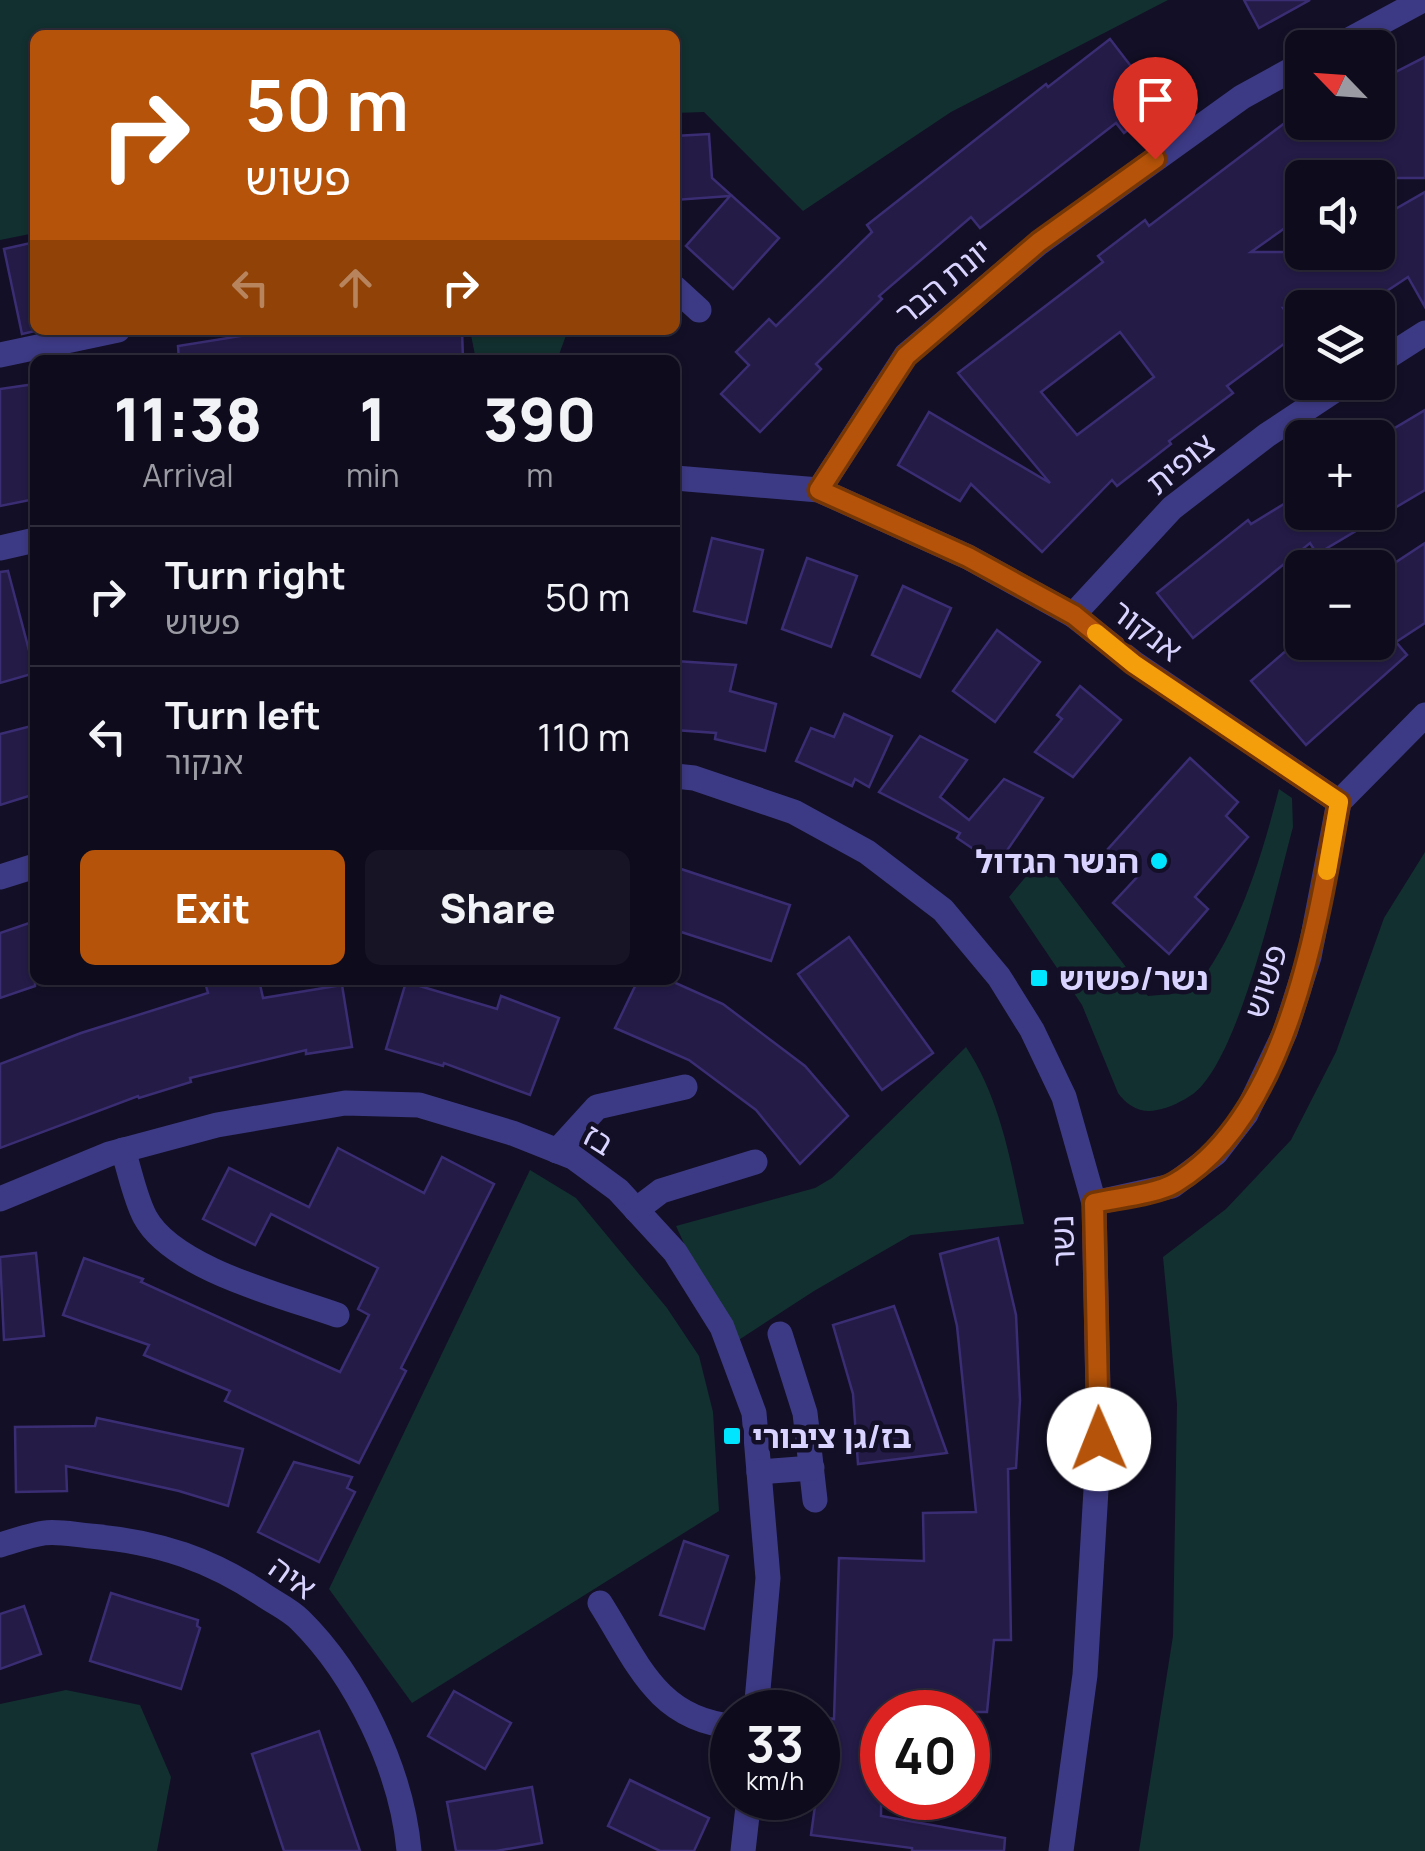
<!DOCTYPE html>
<meta charset="utf-8">
<style>
:root{--surface:#0e0b1c;--page:#171425;--text:#f1f3f6;--muted:#9b9ba3;--line:#2e2b3b;--accent:#b45309}
body{margin:0;font-family:Manrope,"Noto Sans Hebrew",sans-serif;background:var(--page);color:var(--text);height:100vh;display:flex;flex-direction:column;font-size:38px;white-space:nowrap}
*{box-sizing:border-box;margin:0}
p{font-size:32px;color:var(--muted)}
.icon{flex:none;width:55px;height:55px;fill:none;stroke:currentColor;stroke-width:2;stroke-linecap:round;stroke-linejoin:round}
.map{position:relative;flex:1;overflow:hidden}
.side{position:absolute;left:30px;top:355px;width:650px;height:630px;display:flex;flex-direction:column;background:var(--surface);border-radius:15px;box-shadow:0 2px 8px #0004,0 0 0 2px var(--line)}
.side>*{flex:none}
.top-card{position:absolute;left:30px;top:30px;width:650px;height:305px;border-radius:15px;box-shadow:0 2px 8px #0004,0 0 0 2px var(--line);background:#b45309;color:#fff;overflow:hidden}
.needle{width:65px;rotate:295deg}
.buttons{position:absolute;left:1285px;top:30px;display:grid;gap:20px}
.buttons a{display:grid;place-items:center;width:110px;height:110px;border-radius:15px;background:var(--surface);box-shadow:0 2px 8px #0004,0 0 0 2px var(--line);font-size:50px}
.speed{position:absolute;left:710px;top:1690px;display:flex;gap:20px;font-size:50px;font-weight:700;text-align:center}
.speed>*{display:grid;place-content:center;width:130px;height:130px;border-radius:50%;background:var(--surface);box-shadow:0 2px 8px #0004,0 0 0 2px var(--line);line-height:1}
.speed small{font-size:25px;font-weight:400}
.speed .limit{border:15px solid #d22;background:#fff;color:#111}
.pin{position:absolute;display:grid;place-items:center;width:85px;height:85px;color:#fff;margin:-102px -42px;border-radius:50% 50% 50% 0;rotate:-45deg;box-shadow:0 0 10px #0007}
.pin .icon{rotate:45deg}
.me{position:absolute;width:110px;margin:-55px;rotate:359deg;stroke-linejoin:round;filter:drop-shadow(0 0 8px #0008)}
.turn{display:flex;align-items:center;gap:35px;height:210px;padding:0 50px;font-size:45px}
.turn .icon{width:130px;height:130px;stroke-width:2.5}
.turn b{display:block;font-size:70px;line-height:85px}
.lanes{display:flex;align-items:center;height:95px;padding:0 50px;background:#0003;justify-content:center;gap:50px;direction:ltr}
.lanes .off{opacity:.35}
.eta{display:flex;justify-content:space-evenly;align-items:center;height:170px;text-align:center}
.eta b{font-size:60px;font-weight:800;line-height:70px}
.primary-button{display:flex;gap:20px;margin-top:auto;padding:20px 50px}
.primary-button a{flex:1;height:115px;border-radius:15px;background:var(--accent);color:#fff;font-size:40px;font-weight:800;line-height:115px;text-align:center}
.primary-button a+a{background:var(--page);color:var(--text)}
ul{padding:0;list-style:none}
li{display:flex;align-items:center;gap:30px;height:140px;padding:0 50px;border-top:2px solid var(--line)}
li div{flex:1}
li b{display:block;font-size:38px}
li em{font-style:normal}
.map>svg:first-child{display:block}
</style>
<div class="map">
<svg width="1425" height="1851" viewBox="0 0 1425 1851">
<rect width="100%" height="100%" fill="#130f26"/>
<g fill="#12302f">
<path d="M0 0H1168L951 112 803 211 704 112 675 113V35H35V233L0 240Z"/>
<path d="M470 330H568L557 360H476Z"/>
<path d="M1279 789 1292 798 1293 827C1277 886 1239 1060 1193 1094 1183 1101 1169 1108 1157 1110 1142 1114 1127 1106 1118 1093L1082 1005 1009 897 1042 857 1148 996 1192 992C1238 936 1261 859 1279 789Z"/>
<path d="M1425 852V1851H1139L1173 1636 1177 1404 1163 1257 1226 1209 1291 1140 1336 1052 1384 918Z"/>
<path d="M966 1047C1001 1100 1011 1163 1024 1224L911 1235 814 1291 731 1345 676 1226 815 1188 832 1178Z"/>
<path d="M530 1170 576 1198 667 1308 699 1356 713 1412 719 1511 412 1703 329 1589Z"/>
<path d="M66 1690 140 1705 171 1777 157 1851H0V1704Z"/>
</g>
<g fill="#241b47" stroke="#3b2d73" stroke-width="2.5" fill-rule="evenodd">
<path d="M1244 0H1310L1259 28Z"/>
<path d="M1110 39 1160 104 1124 133 1116 123 980 228 971 217 879 296 882 299 816 364 821 369 760 432 721 394 749 365 736 352 769 319 776 326 872 232 867 225 1046 84 1048 87Z"/>
<path d="M1425 57V178H1302V216L1251 252H1394L1378 219 1425 192V307L1408 277 1361 308H1283L1300 332 1227 386 1233 393 1169 441 1171 444 1117 486 1112 480 1042 552 971 484 960 501 898 465 929 412 1050 483 958 373 1103 262 1098 256 1145 220 1149 226 1286 122H1378V81ZM1120 332 1154 377 1077 435 1041 392Z"/>
<path d="M709 134 712 178 779 238 733 289 686 246 730 196 675 200V136Z"/>
<path d="M35 242V331L22 334 4 249Z"/>
<path d="M277 330H462L463 360H179L178 346Z"/>
<path d="M35 384V499L0 506V389Z"/>
<path d="M1425 410V490L1317 554 1310 543 1193 638 1157 593 1248 520 1251 524 1302 493V512H1378V438Z"/>
<path d="M712 538 763 550 746 623 694 611Z"/>
<path d="M1425 543V623L1396 642 1407 655 1306 745 1251 681 1296 642H1378V574Z"/>
<path d="M807 558 857 576 831 647 782 629Z"/>
<path d="M8 571 35 673 0 683V572Z"/>
<path d="M903 586 951 608 920 677 872 655Z"/>
<path d="M997 630 1040 662 995 722 953 691Z"/>
<path d="M675 661 736 665 730 691 776 704 765 751 715 739 716 733 675 730Z"/>
<path d="M1080 686 1121 720 1073 777 1035 752 1062 719 1057 715Z"/>
<path d="M844 714 892 736 869 787 855 779 852 786 796 761 811 728 834 737Z"/>
<path d="M35 725V794L0 805V734Z"/>
<path d="M920 736 967 760 940 797 969 820 1004 779 1043 798 997 865 957 838 960 833 879 792Z"/>
<path d="M1190 758 1238 802 1226 816 1248 837 1195 897 1208 909 1169 954 1113 903 1138 876 1108 849Z"/>
<path d="M675 867 790 905 771 961 675 930Z"/>
<path d="M35 921V986L0 998V933Z"/>
<path d="M849 937 933 1053 882 1090 798 974Z"/>
<path d="M233 980H259L263 998 342 985 352 1047 306 1054V1050L190 1078 191 1082 139 1098 138 1096 0 1148V1064L81 1033 208 993 206 986Z"/>
<path d="M638 980H669L723 1004 805 1066 848 1116 800 1164 756 1110 689 1060 615 1028Z"/>
<path d="M406 982 497 1009 501 996 559 1018 530 1095 444 1063 443 1066 386 1049Z"/>
<path d="M338 1148 424 1193 442 1157 494 1184 401 1368 406 1371 359 1463 225 1401 230 1391 144 1355 149 1345 63 1315 84 1258 143 1279 141 1282 340 1372 369 1315 358 1309 378 1268 271 1214 255 1245 203 1219 229 1168 309 1207Z"/>
<path d="M998 1238 1016 1315 1020 1400 1016 1468 1008 1469 1011 1640H994L987 1712H882L881 1816 1005 1838 1004 1851H912V1848L811 1835 827 1718 834 1719 839 1558 924 1561 923 1513 976 1512 957 1326 940 1254Z"/>
<path d="M36 1253 44 1336 4 1340 0 1257Z"/>
<path d="M894 1306 947 1453 858 1464 853 1394 833 1325Z"/>
<path d="M97 1418 243 1449 228 1506 179 1491 66 1466 67 1491 16 1492 15 1427 95 1426Z"/>
<path d="M294 1462 352 1477 347 1488 355 1492 319 1562 258 1532Z"/>
<path d="M684 1541 728 1556 704 1629 660 1615Z"/>
<path d="M111 1593 198 1620 197 1626 200 1628 181 1689 90 1661Z"/>
<path d="M24 1606 41 1654 0 1669V1614Z"/>
<path d="M454 1691 511 1723 485 1769 428 1736Z"/>
<path d="M319 1731 360 1851H284L252 1754Z"/>
<path d="M630 1780 709 1818 694 1851H660L608 1826Z"/>
<path d="M532 1787 542 1843 496 1851H456L447 1802Z"/>
</g>
<g fill="none" stroke-linecap="round" stroke-linejoin="round">
<g stroke="#3d3a85" stroke-width="25">
<path d="M1334 48 1423 0"/>
<path d="M675 288 699 310"/>
<path d="M0 355 118 330"/>
<path d="M1378 363 1425 333"/>
<path d="M675 478 819 490 968 557 1073 615 1134 663 1339 802"/>
<path d="M819 490 906 355 1039 243 1242 97 1302 64"/>
<path d="M0 548 35 540"/>
<path d="M1073 615 1172 508 1267 435 1347 382"/>
<path d="M675 776 694 778 794 812 867 852 943 910 999 977 1032 1030 1064 1097 1094 1203 1099 1439 1085 1675 1061 1851"/>
<path d="M0 877 35 866"/>
<path d="M123 1150C130 1172 135 1198 145 1217 173 1269 284 1296 337 1315"/>
<path d="M557 1151 597 1107 685 1087"/>
<path d="M0 1199 109 1154 217 1125 345 1103 419 1105 512 1133 573 1157 618 1190 675 1252 722 1327 754 1413 768 1578 756 1712"/>
<path d="M1094 1203 1172 1186 1216 1153 1246 1114 1285 1032 1309 957 1339 802 1425 715"/>
<path d="M636 1210 661 1191 755 1162"/>
<path d="M780 1334 805 1413 815 1500"/>
<path d="M759 1472 812 1468"/>
<path d="M0 1545C14 1541 30 1535 44 1533 59 1531 76 1535 90 1536 159 1542 211 1559 268 1598 279 1605 291 1611 300 1620 357 1676 402 1771 409 1851"/>
<path d="M600 1603C637 1661 656 1719 732 1726"/>
<path d="M743 1851 749 1798"/>
</g>
</g>
<g fill="none" stroke-linecap="round" stroke-linejoin="round">
<defs>
<path id="route" d="M1099 1439 1094 1203C1116 1198 1157 1194 1175 1183 1288 1116 1318 922 1339 802L1134 664 1074 615 968 557 819 490 906 356 1039 242 1155 159"/>
</defs>
<use href="#route" stroke="#753606" stroke-width="25"/>
<use href="#route" stroke="#b45309" stroke-width="18"/>
<path stroke="#f59e0b" stroke-width="18" d="M1096 633 1134 664 1339 802 1327 871"/>
</g>
<g fill="#00e5ff" stroke="#130f26" stroke-width="4">
<circle cx="1159" cy="861" r="10"/>
<rect x="1029" y="968" width="20" height="20" rx="5"/>
<rect x="722" y="1426" width="20" height="20" rx="5"/>
</g>
<g text-anchor="middle" dominant-baseline="central" stroke-width="9" stroke-linejoin="round" paint-order="stroke">
<g font-size="32" fill="#d9d4ff" stroke="#130f26">
<text transform="translate(943 281) rotate(-40)">יונת הבר</text>
<text transform="translate(1180 463) rotate(-39)">צופית</text>
<text transform="translate(1147 630) rotate(37)">אנקור</text>
<text transform="translate(1265 981) rotate(-72)">פשוש</text>
<text transform="translate(599 1139) rotate(32)">בז</text>
<text transform="translate(1062 1241) rotate(-92)">נשר</text>
<text transform="translate(293 1577) rotate(36)">איה</text>
</g>
<g font-size="32" font-weight="bold" fill="#d9d4ff" stroke="#130f26" text-anchor="start">
<text x="1139" y="861" text-anchor="end">הנשר הגדול</text>
<text x="1059" y="978">נשר/פשוש</text>
<text x="752" y="1436">בז/גן ציבורי</text>
</g>
</g>
</svg>
<div class="buttons">
<a><svg class="needle" viewBox="-14 -14 28 28"><path d="M0-13l5 13h-10z" fill="#e53935"/><path d="M0 13l5-13h-10z" fill="#9b9ba3"/></svg></a>
<a><svg class="icon" aria-label="sound" viewBox="0 0 24 24"><path d="M4 9h4l5-4v14l-5-4H4zM17 9q2 3 0 6"/></svg></a>
<a><svg class="icon" aria-label="layers" viewBox="0 0 24 24"><path d="M12 4l9 5-9 5-9-5zM3 14l9 5 9-5"/></svg></a>
<a>+</a>
<a>−</a>
</div>
<div class="speed"><div>33<small>km/h</small></div><div class="limit">40</div></div>
<div class="pin" style="left:1155px;top:159px;background:#d93025"><svg class="icon" aria-label="arrive" viewBox="0 0 24 24"><path d="M6 21V4h12l-3 4 3 4H6"/></svg></div>
<svg class="me" style="left:1099px;top:1439px" viewBox="-20 -20 40 40"><circle r="19" fill="#fff"/><path d="M0-13L10 11 0 6-10 11z" fill="#b45309"/></svg>
<div class="top-card">
<div class="turn"><svg class="icon" aria-label="right" viewBox="0 0 24 24"><path d="M7 20v-9h11M14 6l5 5-5 5"/></svg><div><b>50 m</b>פשוש</div></div>
<div class="lanes"><svg class="icon off" aria-label="left" viewBox="0 0 24 24"><path d="M17 20v-9H6M10 6l-5 5 5 5"/></svg><svg class="icon off" aria-label="ahead" viewBox="0 0 24 24"><path d="M12 20V5M6 11l6-6 6 6"/></svg><svg class="icon" aria-label="right" viewBox="0 0 24 24"><path d="M7 20v-9h11M14 6l5 5-5 5"/></svg></div>
</div>
<section class="side">
<div class="eta">
<div><b>11:38</b><p>Arrival</p></div>
<div><b>1</b><p>min</p></div>
<div><b>390</b><p>m</p></div>
</div>
<ul>
<li><svg class="icon" aria-label="right" viewBox="0 0 24 24"><path d="M7 20v-9h11M14 6l5 5-5 5"/></svg><div><b>Turn right</b><p>פשוש</p></div><em>50 m</em></li>
<li><svg class="icon" aria-label="left" viewBox="0 0 24 24"><path d="M17 20v-9H6M10 6l-5 5 5 5"/></svg><div><b>Turn left</b><p>אנקור</p></div><em>110 m</em></li>
</ul>
<div class="primary-button"><a>Exit</a><a>Share</a></div>
</section>
</div>
